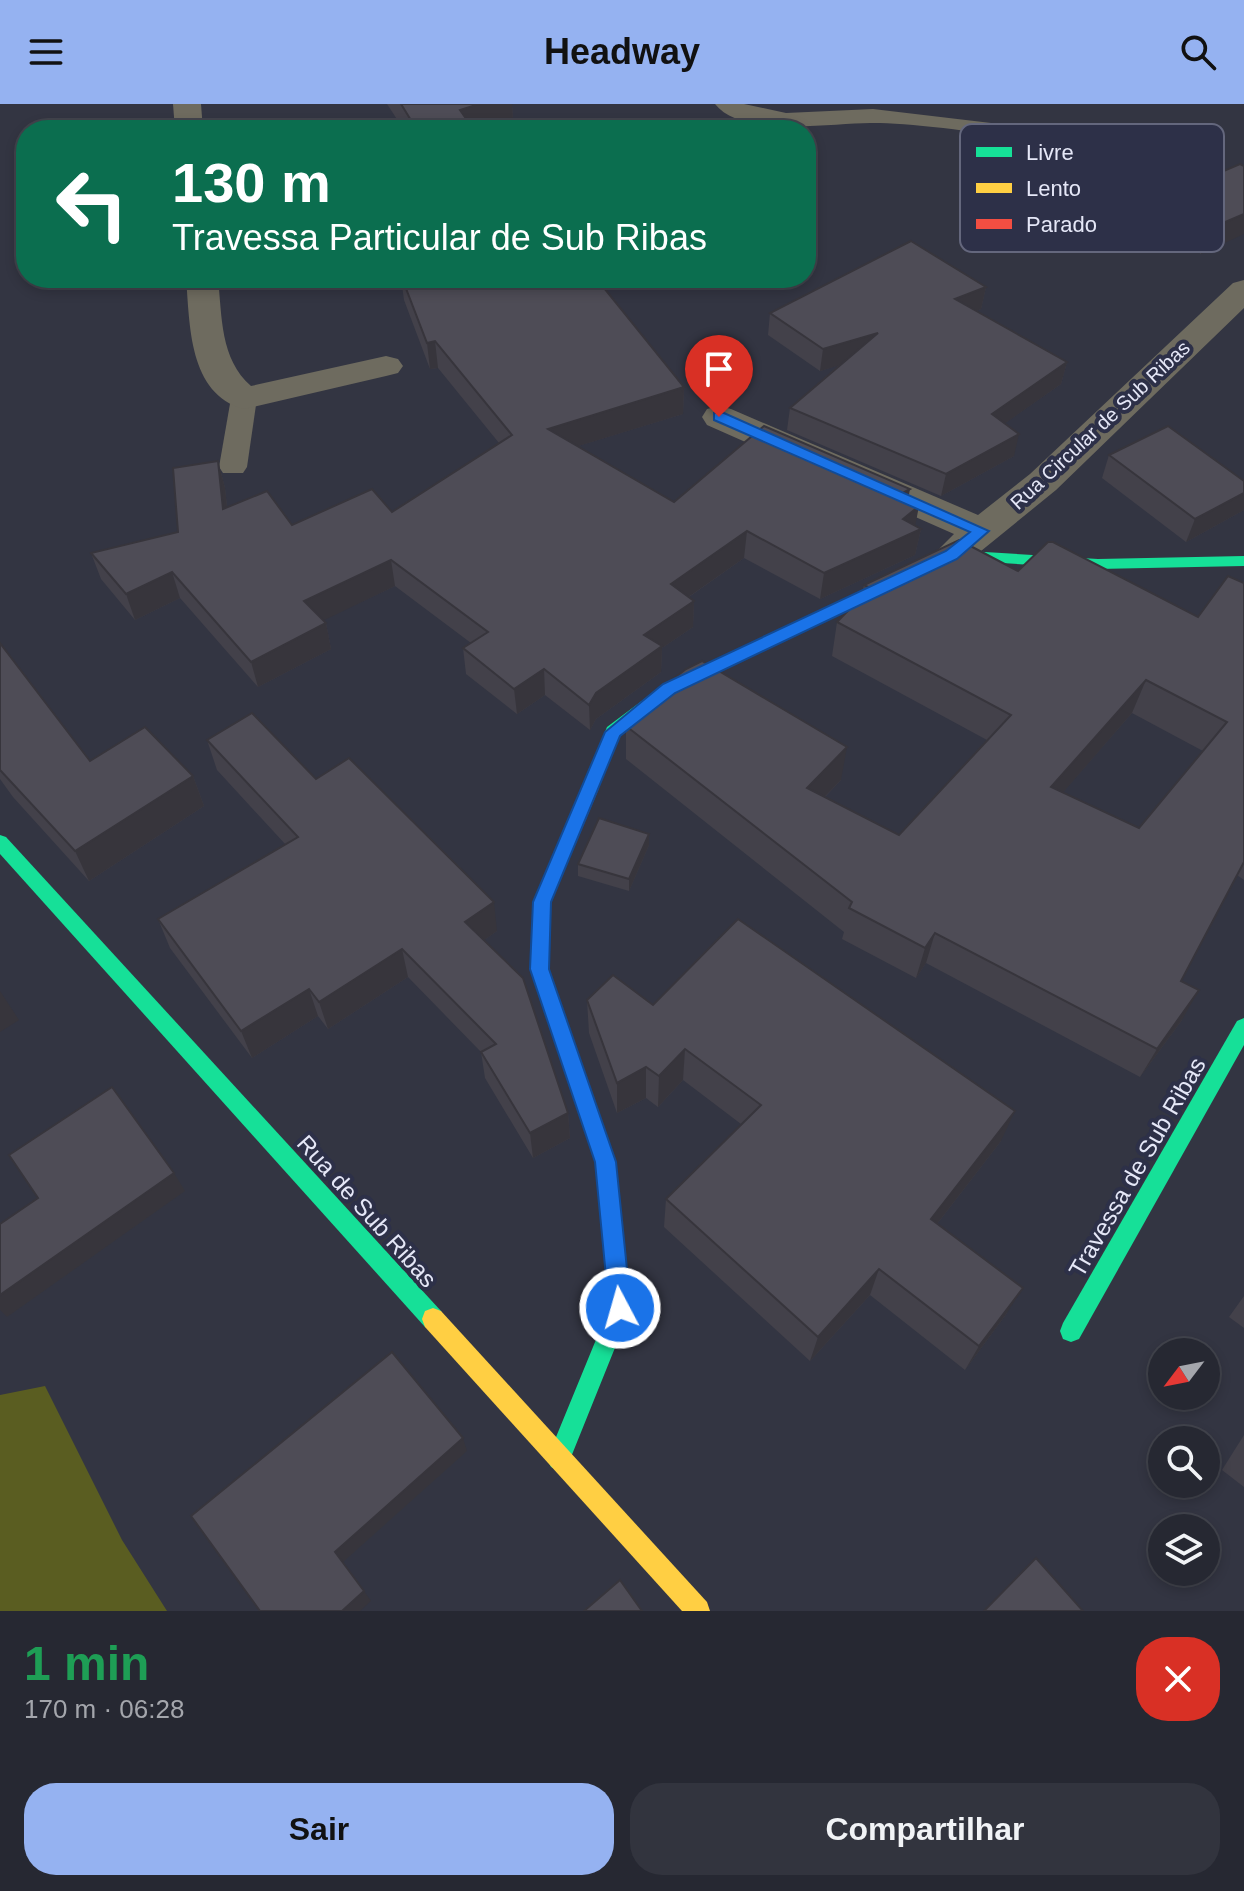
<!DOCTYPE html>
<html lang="pt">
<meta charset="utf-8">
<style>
:root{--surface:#262832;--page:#32343e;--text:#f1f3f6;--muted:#a4a6ac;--line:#42444d;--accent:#95b2f1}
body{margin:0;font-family:Helvetica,sans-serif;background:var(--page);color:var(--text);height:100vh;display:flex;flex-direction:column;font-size:30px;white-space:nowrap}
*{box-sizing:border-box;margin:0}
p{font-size:26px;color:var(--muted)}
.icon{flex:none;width:44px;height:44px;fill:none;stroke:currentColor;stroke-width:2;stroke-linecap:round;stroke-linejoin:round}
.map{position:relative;height:1507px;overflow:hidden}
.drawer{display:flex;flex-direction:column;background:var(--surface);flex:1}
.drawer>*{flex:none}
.top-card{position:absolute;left:16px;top:16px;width:800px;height:168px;border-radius:32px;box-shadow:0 4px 12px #0003,0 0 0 2px var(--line);background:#0b6e4f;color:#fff;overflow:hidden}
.needle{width:52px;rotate:238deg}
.tools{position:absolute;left:1148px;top:1234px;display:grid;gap:16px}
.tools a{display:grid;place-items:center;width:72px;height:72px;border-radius:50%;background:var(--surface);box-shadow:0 4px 12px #0003,0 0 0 2px var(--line);font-size:40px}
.pin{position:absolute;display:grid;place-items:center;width:68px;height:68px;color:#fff;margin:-82px -34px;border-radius:50% 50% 50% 0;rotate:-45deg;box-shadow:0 0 8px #0007}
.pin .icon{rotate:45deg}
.me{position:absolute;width:88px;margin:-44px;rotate:354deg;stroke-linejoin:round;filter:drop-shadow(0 0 6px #0008)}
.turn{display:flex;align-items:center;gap:28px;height:168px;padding:0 24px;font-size:36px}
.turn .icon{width:104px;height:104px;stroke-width:2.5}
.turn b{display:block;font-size:56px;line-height:68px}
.round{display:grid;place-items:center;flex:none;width:84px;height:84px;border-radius:32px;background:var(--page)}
.summary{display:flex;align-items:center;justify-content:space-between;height:136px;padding:0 24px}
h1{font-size:48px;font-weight:800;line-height:60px;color:#1e9e55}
.action{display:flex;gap:16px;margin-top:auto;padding:16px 24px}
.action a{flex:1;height:92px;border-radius:32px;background:var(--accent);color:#111;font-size:32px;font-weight:800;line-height:92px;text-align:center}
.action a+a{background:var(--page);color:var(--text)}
header{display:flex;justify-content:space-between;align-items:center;height:104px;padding:0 24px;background:var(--accent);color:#111;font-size:36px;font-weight:800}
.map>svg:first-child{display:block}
</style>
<header><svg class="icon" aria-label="menu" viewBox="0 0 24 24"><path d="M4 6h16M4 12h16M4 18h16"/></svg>Headway<svg class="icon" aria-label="search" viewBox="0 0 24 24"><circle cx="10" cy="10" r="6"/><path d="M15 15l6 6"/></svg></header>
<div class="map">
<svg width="1244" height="1507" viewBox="0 0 1244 1507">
<rect width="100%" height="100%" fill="#333542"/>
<path fill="#5a5d21" d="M45 1282 122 1436 167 1507H0V1291Z"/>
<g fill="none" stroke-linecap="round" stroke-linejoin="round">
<g fill="#6e6b5f" fill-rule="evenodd">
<path d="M715 0H744L786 9 873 5 1008 21 1049 33 1094 75 1083 82 1075 80C1062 68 1048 52 1034 43 1010 29 900 18 870 19 832 19 741 34 715 0Z"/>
<path d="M244 286 253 288 257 294 247 363 243 369H223L219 363 231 294 235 288Z"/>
</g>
<g fill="#6e6b5f" fill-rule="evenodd">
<path d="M173 0H201L203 26H175Z"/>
<path d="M186 174H218C222 212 220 255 251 282L386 252 398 255 403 262 398 269 386 272 244 305C188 290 190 220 186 174Z"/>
<path d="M1244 176V204L1056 386 965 460 952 464 939 460 933 451 954 430 707 321 702 313 707 305 719 302 731 305 978 411 1030 370 1233 179Z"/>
</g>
<g fill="#16e098" fill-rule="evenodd">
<path d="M952 446 1098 455 1244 452V462L1098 465 954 456 675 589 620 632 596 689H584L581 684 607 623 663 581Z"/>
<path d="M0 731 6 733 441 1207 444 1215 441 1223 433 1226 425 1223 0 750Z"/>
<path d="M1244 914V941L1079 1235 1071 1238 1063 1235 1060 1227 1063 1219 1237 917Z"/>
<path d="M583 983 590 986 593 992 616 1058 631 1204 567 1363 559 1367 551 1363 547 1355 609 1204 596 1058 573 992 576 986Z"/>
</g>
<path fill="#ffcf43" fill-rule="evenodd" d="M433 1204 441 1207 707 1498 710 1507H682L425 1223 422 1215 425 1207Z"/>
<path fill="#f24e42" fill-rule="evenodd" d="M590 677 599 684 551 798 549 865 593 992 590 998 583 1001 576 998 573 992 531 865 533 798 581 684Z"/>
</g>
<g fill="#43414a" fill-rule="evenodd">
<path d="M387 0H512L513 16 481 26H404Z"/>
<path d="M1244 62 1201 150 1152 119 1160 94Z"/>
<path d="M401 174H596L684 283 683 310 578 342 674 398 908 396 915 422 921 425 915 451 820 495 744 454 689 493 694 497 693 523 662 544 661 568 596 615 590 626 545 591 517 610 466 570 463 544 471 539 395 482 323 516 326 519 331 545 258 583 180 494 135 516 101 475 91 449 178 428 218 357 225 384 227 403 292 421 392 408 499 339 438 264 430 265 404 196Z"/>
<path d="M986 183 981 205 976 207 1067 258 1061 280 1005 319 1014 352 941 392 787 326 790 304 839 261 820 267 768 231 770 209Z"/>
<path d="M1109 351 1244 406 1186 438 1102 374Z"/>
<path d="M1018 467 1198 513 1244 479V776L1237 771 1181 877 1182 916 1140 973 926 859 916 874 842 835 844 828 626 655V622L841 676 825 693 899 731 987 636 832 552 837 518 861 493 864 481ZM1132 609 1203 647 1139 724 1063 688Z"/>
<path d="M0 539 90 657 193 672 204 702 89 777 13 693 0 675Z"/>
<path d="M207 636 316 675 497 827 484 836 568 1009 570 1034 533 1054 485 974 481 948 408 873 328 925 318 912 252 954 170 844 158 815 286 741 217 666Z"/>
<path d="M649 730V741L629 787 578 772V760Z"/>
<path d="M587 896 653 901 1001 1037 937 1120 1007 1209 965 1266 870 1191 810 1257 664 1123 666 1095 741 1020 683 976 658 1003 646 994 617 1009 589 929Z"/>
<path d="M1244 1192V1224L1229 1213Z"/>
<path d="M1244 1331V1383L1222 1366Z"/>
</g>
<g fill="#37353c">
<path d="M479 0H512L513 16 481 26H462L460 6Z"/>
<path d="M1244 110V130L1201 150 1209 125Z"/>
<path d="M986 183 981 205 950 217 955 195Z"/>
<path d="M878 229 875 251 820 267 823 245Z"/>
<path d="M435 237 438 264 430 265 427 239Z"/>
<path d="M1067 258 1061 280 987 332 992 310Z"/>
<path d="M684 283 683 310 549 351 548 325Z"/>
<path d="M1019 330 1014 352 941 392 946 370Z"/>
<path d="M218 357 225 384 230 431 223 405Z"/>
<path d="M910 385 905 412 899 391Z"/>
<path d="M1244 389V406L1186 438 1195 415Z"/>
<path d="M919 402 914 428 921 425 915 451 820 495 824 469 903 415Z"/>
<path d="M747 427 744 454 670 506 671 480Z"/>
<path d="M391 456 395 482 310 523 304 497Z"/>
<path d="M172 468 180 494 135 516 126 490Z"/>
<path d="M694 497 693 523 662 544 661 568 596 615 590 626 589 601 596 589 644 531Z"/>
<path d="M326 519 331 545 258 583 251 558Z"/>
<path d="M544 565 545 591 517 610 514 585Z"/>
<path d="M1146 576 1132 609 1040 715 1051 683Z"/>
<path d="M847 643 841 676 802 716 807 684Z"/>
<path d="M193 672 204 702 89 777 75 747Z"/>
<path d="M649 730V741L629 787V775Z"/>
<path d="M494 798 497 827 470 846 465 818Z"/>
<path d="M935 829 926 859 916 874 925 844Z"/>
<path d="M402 845 408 873 328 925 319 898Z"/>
<path d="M309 885 318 912 252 954 241 927Z"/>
<path d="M1199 886 1182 916 1140 973 1157 945Z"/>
<path d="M0 887 19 916 0 928Z"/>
<path d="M685 945 683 976 658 1003 659 972Z"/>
<path d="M646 963V994L617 1009V979Z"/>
<path d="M1015 1007 1001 1037 920 1142 931 1115Z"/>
<path d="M568 1009 570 1034 533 1054 530 1029Z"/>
<path d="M174 1069 185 1087 7 1213 0 1206V1191Z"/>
<path d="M879 1165 870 1191 810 1257 818 1233Z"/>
<path d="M1023 1184 1007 1209 965 1266 979 1242Z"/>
<path d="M463 1334 467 1347 342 1459 335 1448Z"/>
<path d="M364 1487 371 1497 360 1507H342Z"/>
</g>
<g fill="#4e4c56" stroke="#37353c" stroke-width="2" fill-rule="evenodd">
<path d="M401 0H479L460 6 474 26H417Z"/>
<path d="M1240 60 1244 62V110L1209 125 1160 94Z"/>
<path d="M911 137 986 183 955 195 1067 258 992 310 1019 330 946 370 790 304 878 229 823 245 770 209Z"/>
<path d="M402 174H596L684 283 548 325 674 398 764 322 910 385 899 391 919 402 903 415 921 425 824 469 747 427 671 480 694 497 644 531 662 542 596 589 589 601 544 565 514 585 463 544 488 528 391 456 304 497 326 519 251 558 172 468 126 490 91 449 178 428 173 364 218 357 223 405 267 387 292 421 372 385 392 408 512 331 435 237 427 239Z"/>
<path d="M1168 322 1244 377V389L1195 415 1109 351Z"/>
<path d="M959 436 1018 467 1048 438H1053L1198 513 1228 472 1244 479V758L1181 877 1199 886 1157 945 935 829 925 844 849 804 852 798 626 622 633 606 686 565 702 557 847 643 807 684 899 731 1011 611 837 518 870 484 864 481ZM1146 576 1227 618 1139 724 1051 683Z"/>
<path d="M0 539 90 657 145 623 193 672 75 747 0 666Z"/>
<path d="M252 609 316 675 349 654 494 798 465 818 523 874 568 1009 530 1029 481 948 496 940 402 845 319 898 309 885 241 927 158 815 298 733 207 636Z"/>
<path d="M599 714 649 730 629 775 578 760Z"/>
<path d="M738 815 1015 1007 931 1115 1023 1184 979 1242 879 1165 818 1233 666 1095 761 1001 685 945 659 972 646 963 617 979 587 896 613 871 653 901Z"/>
<path d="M112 983 174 1069 0 1191V1120L38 1094 9 1051Z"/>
<path d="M392 1248 463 1334 335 1448 364 1487 342 1507H260L191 1412Z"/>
<path d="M1036 1454 1083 1507H984Z"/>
<path d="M620 1476 642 1507H584Z"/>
</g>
<path fill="#1a73e8" stroke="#114b97" stroke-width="2" d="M714 309H724L989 427 957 455 675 589 620 632 551 798 549 865 616 1058 631 1204 628 1211 620 1214 612 1211 609 1204 595 1058 530 865 533 798 605 628 663 580 946 447 970 428 714 316Z"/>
<g text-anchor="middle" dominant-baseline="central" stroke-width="8" stroke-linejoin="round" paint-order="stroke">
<g font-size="20" fill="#e5e7f7" stroke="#2d3048">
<text transform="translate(1100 321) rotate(-43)">Rua Circular de Sub Ribas</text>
</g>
<g font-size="24" fill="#e5e7f7" stroke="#2d3048">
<text transform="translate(1137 1063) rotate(-60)">Travessa de Sub Ribas</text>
<text transform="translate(367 1107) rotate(48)">Rua de Sub Ribas</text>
</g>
</g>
<rect x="960" y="20" width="264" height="128" rx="12" fill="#2d3048" stroke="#64677d" stroke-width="2"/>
<rect x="976" y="43" width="36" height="10" fill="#16e098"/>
<rect x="976" y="79" width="36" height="10" fill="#ffcf43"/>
<rect x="976" y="115" width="36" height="10" fill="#f24e42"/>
<g font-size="22" fill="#e5e7f7">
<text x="1026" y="56">Livre</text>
<text x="1026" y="92">Lento</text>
<text x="1026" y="128">Parado</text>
</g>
</svg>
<div class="tools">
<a><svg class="needle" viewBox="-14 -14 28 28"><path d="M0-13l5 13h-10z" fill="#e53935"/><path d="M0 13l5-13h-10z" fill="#a4a6ac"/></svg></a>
<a><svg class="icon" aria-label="search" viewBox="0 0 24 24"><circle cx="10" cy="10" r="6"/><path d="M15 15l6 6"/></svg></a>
<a><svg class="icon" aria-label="layers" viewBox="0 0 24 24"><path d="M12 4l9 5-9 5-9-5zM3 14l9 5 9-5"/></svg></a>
</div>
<div class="pin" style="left:719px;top:313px;background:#d93025"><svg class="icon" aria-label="arrive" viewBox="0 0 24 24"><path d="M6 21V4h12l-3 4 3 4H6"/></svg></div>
<svg class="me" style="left:620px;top:1204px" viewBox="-20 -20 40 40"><circle r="17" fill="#1a73e8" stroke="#fff" stroke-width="3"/><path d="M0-11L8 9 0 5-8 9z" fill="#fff"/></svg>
<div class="top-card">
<div class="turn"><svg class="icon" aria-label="left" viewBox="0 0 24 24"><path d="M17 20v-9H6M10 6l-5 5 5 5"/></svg><div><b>130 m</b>Travessa Particular de Sub Ribas</div></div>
</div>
</div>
<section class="drawer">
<div class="summary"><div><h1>1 min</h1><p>170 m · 06:28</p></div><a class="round" style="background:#d93025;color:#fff"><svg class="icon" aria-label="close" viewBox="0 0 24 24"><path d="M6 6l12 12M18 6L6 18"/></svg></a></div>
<div class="action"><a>Sair</a><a>Compartilhar</a></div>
</section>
